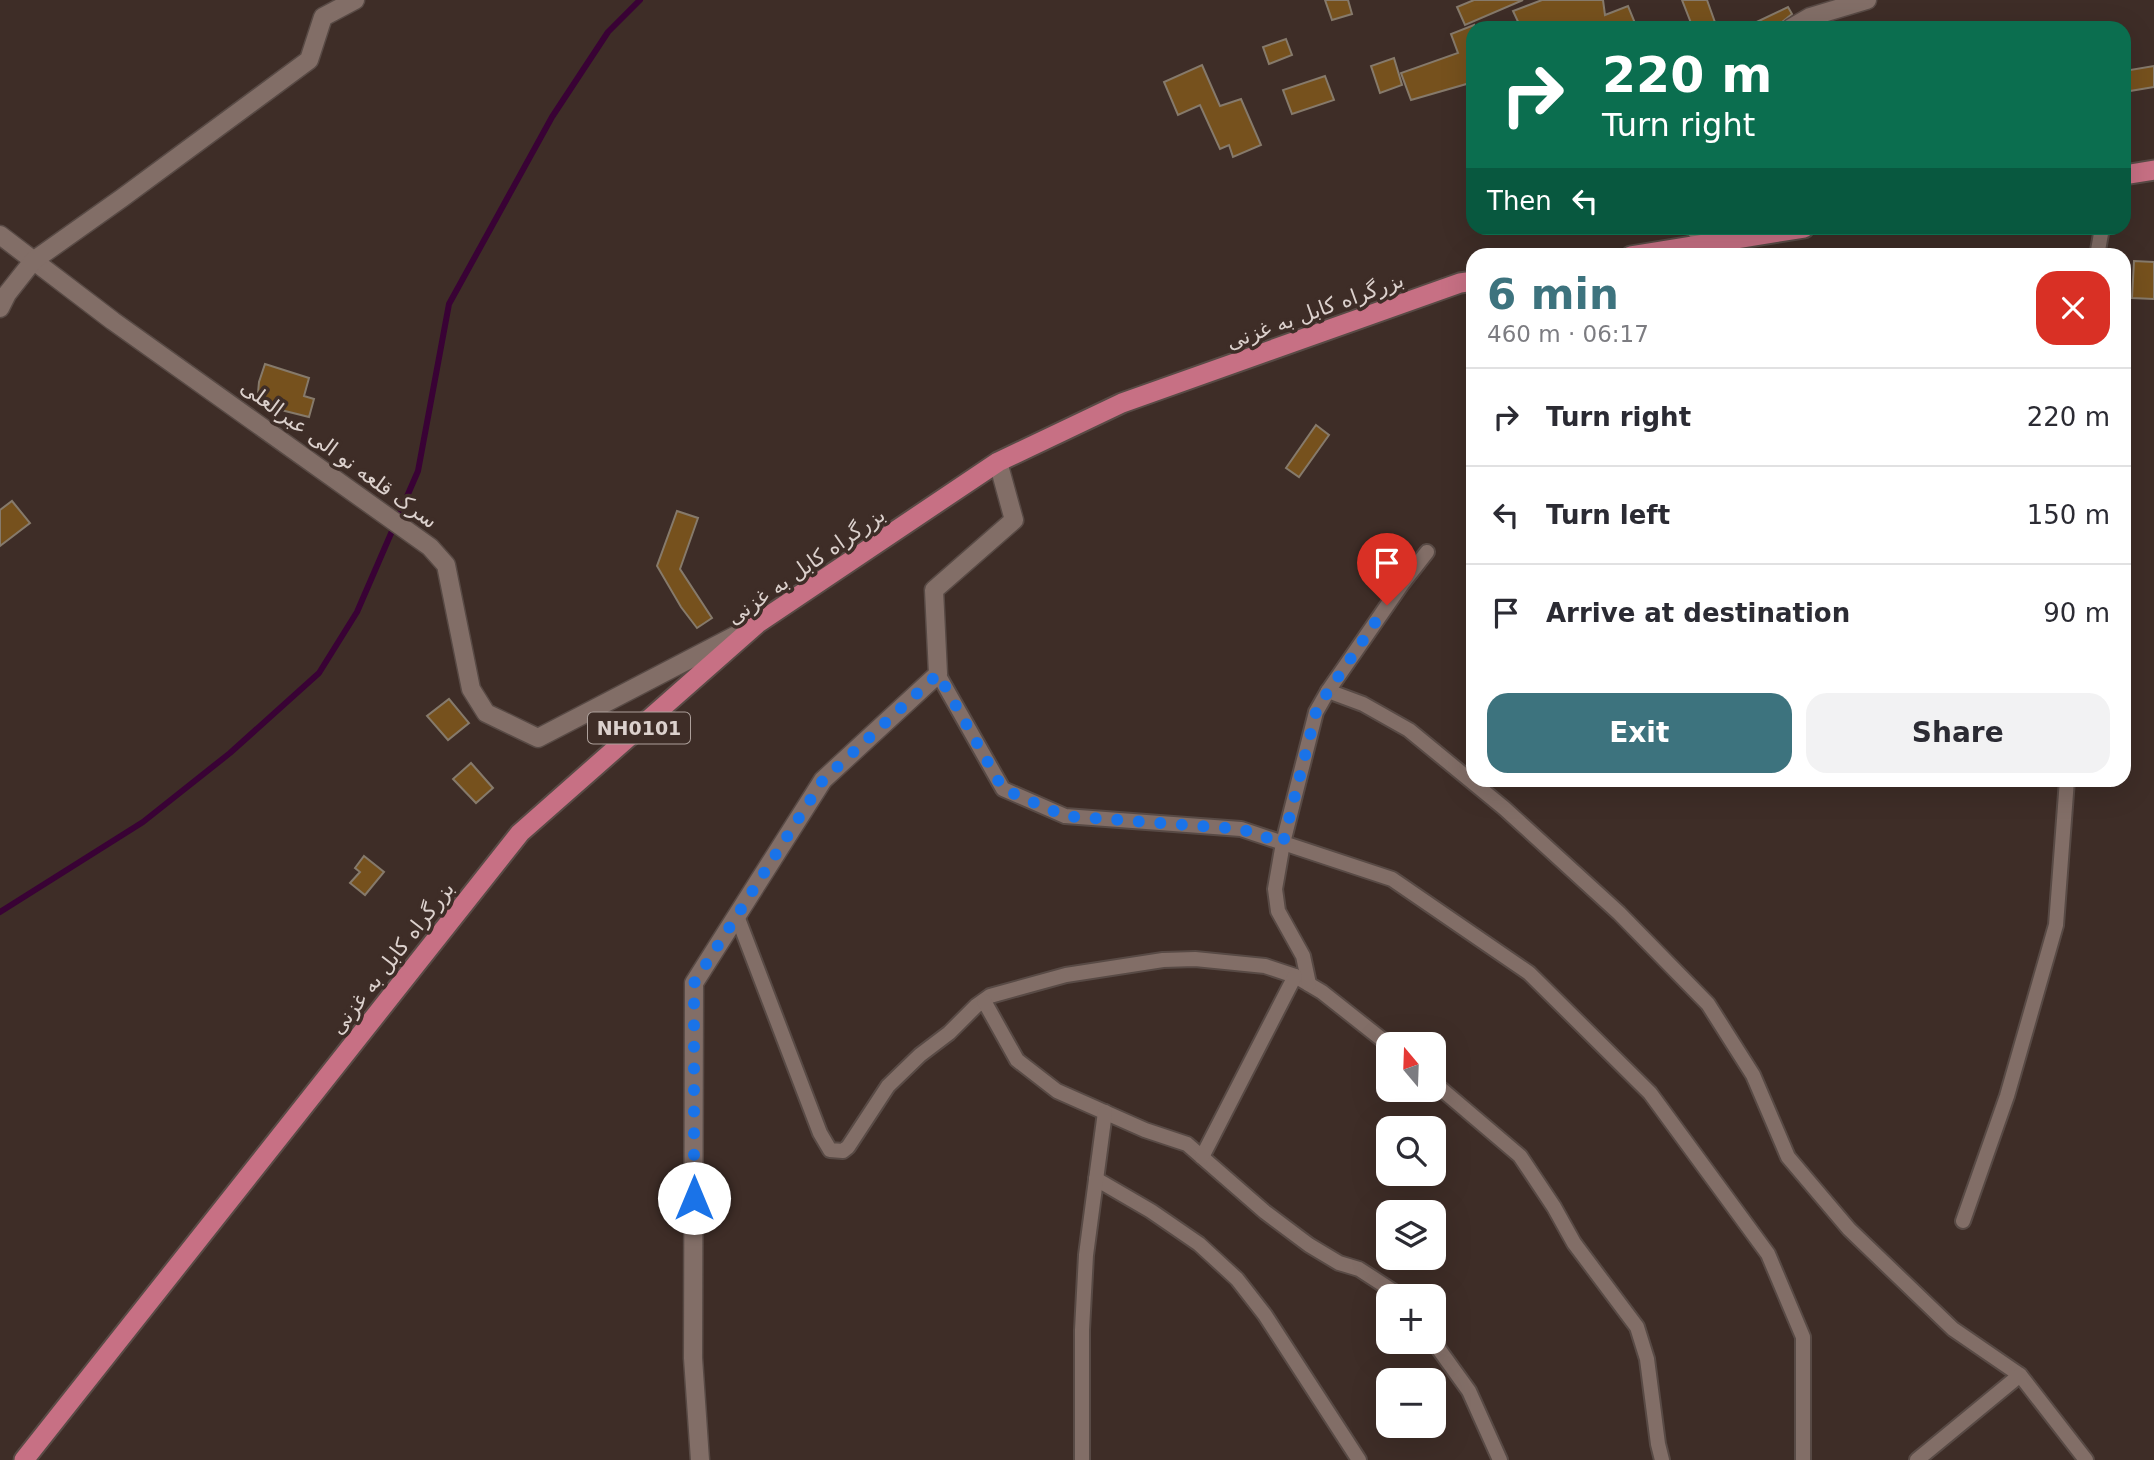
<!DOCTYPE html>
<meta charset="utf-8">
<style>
:root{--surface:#fff;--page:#f2f2f3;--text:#2b2b33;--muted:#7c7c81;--line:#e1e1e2;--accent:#3d737e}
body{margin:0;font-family:"DejaVu Sans",Vazirmatn,sans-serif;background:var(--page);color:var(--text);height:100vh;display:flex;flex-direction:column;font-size:26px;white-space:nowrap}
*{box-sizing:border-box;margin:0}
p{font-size:23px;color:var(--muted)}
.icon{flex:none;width:38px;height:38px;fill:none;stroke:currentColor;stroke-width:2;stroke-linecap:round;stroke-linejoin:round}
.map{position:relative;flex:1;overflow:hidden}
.drawer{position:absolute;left:1466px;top:248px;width:665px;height:539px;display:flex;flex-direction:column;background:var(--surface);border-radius:21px;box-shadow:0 7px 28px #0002}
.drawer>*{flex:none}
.top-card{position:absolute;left:1466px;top:21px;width:665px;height:214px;border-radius:21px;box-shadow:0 7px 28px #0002;background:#0b6e4f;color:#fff;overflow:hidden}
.needle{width:46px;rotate:341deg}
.fabs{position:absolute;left:1376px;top:1032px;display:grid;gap:14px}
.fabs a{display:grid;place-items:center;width:70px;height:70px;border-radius:14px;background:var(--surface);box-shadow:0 7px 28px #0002;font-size:35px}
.pin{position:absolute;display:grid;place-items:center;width:60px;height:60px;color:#fff;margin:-72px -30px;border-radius:50% 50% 50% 0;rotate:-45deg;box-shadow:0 0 7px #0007}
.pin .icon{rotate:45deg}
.me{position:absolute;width:77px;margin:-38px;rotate:0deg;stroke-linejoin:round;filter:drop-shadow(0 0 5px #0008)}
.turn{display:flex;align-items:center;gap:24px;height:147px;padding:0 21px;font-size:32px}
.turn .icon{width:91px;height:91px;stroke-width:2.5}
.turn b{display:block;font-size:49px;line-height:60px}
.then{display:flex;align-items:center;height:66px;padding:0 21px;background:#0003;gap:14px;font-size:26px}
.round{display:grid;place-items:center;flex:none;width:74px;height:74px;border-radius:21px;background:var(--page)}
.head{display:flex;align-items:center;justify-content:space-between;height:119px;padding:0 21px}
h1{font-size:42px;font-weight:600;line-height:52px;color:var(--accent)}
.cta{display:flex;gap:14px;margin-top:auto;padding:14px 21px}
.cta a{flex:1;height:80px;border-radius:21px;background:var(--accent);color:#fff;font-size:28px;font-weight:600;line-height:80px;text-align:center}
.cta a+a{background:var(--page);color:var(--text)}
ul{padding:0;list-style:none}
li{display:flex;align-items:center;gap:21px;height:98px;padding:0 21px;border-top:2px solid var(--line)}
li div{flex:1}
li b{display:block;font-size:26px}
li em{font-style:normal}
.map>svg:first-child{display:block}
</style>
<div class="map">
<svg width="2154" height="1460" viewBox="0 0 2154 1460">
<rect width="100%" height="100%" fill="#3e2d27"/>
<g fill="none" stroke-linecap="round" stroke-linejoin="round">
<path stroke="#390235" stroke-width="6" d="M0 912 143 822 230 753 319 673 357 612 418 471 449 304 552 117 608 32 640 0"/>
</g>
<g fill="#76511d" stroke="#867a6b" stroke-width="2">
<path d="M1325 0H1348L1352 14 1332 20Z"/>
<path d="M1474 0H1523L1465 25 1457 7Z"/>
<path d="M1542 0H1603L1605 15 1628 6 1637 28H1521L1513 11Z"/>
<path d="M1682 0H1707L1717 28H1693Z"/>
<path d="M1788 7 1792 14 1782 22 1780 28H1744Z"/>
<path d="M1474 25V89L1470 83 1411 100 1401 73 1458 53 1451 34Z"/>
<path d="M1286 39 1292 55 1269 64 1263 47Z"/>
<path d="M1394 58 1402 85 1380 93 1371 66Z"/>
<path d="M1202 65 1220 106 1241 99 1261 145 1233 157 1229 145 1220 149 1200 105 1178 115 1164 82Z"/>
<path d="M2154 66V87L2124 92V71Z"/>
<path d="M1325 76 1334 100 1292 114 1283 90Z"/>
<path d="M2134 261 2154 262V299L2132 298Z"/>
<path d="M265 364 309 378 304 396 314 399 309 417 257 404 259 382Z"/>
<path d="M1316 425 1329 435 1299 477 1286 468Z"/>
<path d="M12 501 30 523 0 546V510Z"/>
<path d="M677 511 698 518 680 569 712 618 697 628 681 607 657 566Z"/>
<path d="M449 699 469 723 448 740 427 716Z"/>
<path d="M471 763 493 788 476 803 453 779Z"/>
<path d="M364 856 384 872 365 895 350 883 360 872 355 868Z"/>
</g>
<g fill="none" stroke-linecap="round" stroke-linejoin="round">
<defs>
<g id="minor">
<path d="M2097 256 2102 228"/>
<path d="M938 674 1003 789 1065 816 1241 829 1392 879 1529 973 1650 1093 1768 1254 1803 1337V1460"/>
<path d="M1328 691 1363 704 1409 730 1504 808 1619 913 1708 1004 1753 1075 1788 1157 1849 1229 1953 1329 2020 1375 2086 1460"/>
<path d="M737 916 820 1133 830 1150 843 1151 848 1147 888 1086 920 1055 949 1033 976 1006 990 996 1066 975 1163 960 1195 959 1265 966 1295 976 1322 992 1389 1045"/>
<path d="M1309 984 1303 956 1278 911 1275 889 1283 843 1316 712 1328 691 1402 584 1427 552"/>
<path d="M984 1001 1017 1060 1057 1091 1145 1130 1187 1144 1265 1212 1309 1245 1339 1263 1359 1269 1402 1297"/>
<path d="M1433 1082 1520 1156 1554 1207 1574 1243 1637 1327 1647 1359 1658 1444 1662 1460"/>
<path d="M1202 1157 1295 976"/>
<path d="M1096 1179 1151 1211 1199 1244 1237 1279 1265 1315 1359 1460"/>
<path d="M1963 1221 2007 1096 2056 925 2067 780"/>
<path d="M1433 1341 1469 1391 1500 1460"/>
<path d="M1082 1460V1330L1086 1255 1105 1112"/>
<path d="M1917 1460 2020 1375"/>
</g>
<g id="tertiary">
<path d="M1791 28 1810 17 1867 0"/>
<path d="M1694 228 1710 243"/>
<path d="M0 235 113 321 430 547 446 565 471 689 486 713 538 738 742 632"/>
<path d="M0 308 7 294 33 261 122 198 309 60 323 17 355 0"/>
<path d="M700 1460 693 1358 694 983 823 780 938 674 934 590 1014 520 998 462"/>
</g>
<g id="trunk">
<path d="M2124 175 2154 170"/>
<path d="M1631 256 1804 228"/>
<path d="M24 1460 520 833 758 623 998 462 1122 403 1460 283 1474 281"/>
</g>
</defs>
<use href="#minor" stroke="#584a45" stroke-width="18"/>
<use href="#tertiary" stroke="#584a45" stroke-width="21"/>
<use href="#trunk" stroke="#584a45" stroke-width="23"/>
<use href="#minor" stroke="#826e67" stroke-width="14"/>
<use href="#tertiary" stroke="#826e67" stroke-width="18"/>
<use href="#trunk" stroke="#c77084" stroke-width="19"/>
</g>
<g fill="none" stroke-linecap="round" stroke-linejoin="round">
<path stroke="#1a73e8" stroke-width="12" stroke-dasharray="0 21.6" d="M694 1198V983L823 780 938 674 1003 789 1065 816 1241 829 1283 843 1316 712 1321 702 1387 605"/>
</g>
<g text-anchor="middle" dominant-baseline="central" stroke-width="7" stroke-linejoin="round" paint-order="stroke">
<rect fill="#3e2d27" stroke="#ada09b" stroke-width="2" x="588" y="712.5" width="102" height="31" rx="5"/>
<g font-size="19" font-weight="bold" fill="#dcd1cd">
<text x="639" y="728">NH0101</text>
</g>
<g font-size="21" fill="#dcd1cd" stroke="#3e2d27">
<text transform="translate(1315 311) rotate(-20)">بزرگراه کابل به غزنی</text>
<text transform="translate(339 454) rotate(36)">سرک قلعه نو الی عبرالعلی</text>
<text transform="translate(806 566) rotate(-35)">بزرگراه کابل به غزنی</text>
<text transform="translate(392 958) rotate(-52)">بزرگراه کابل به غزنی</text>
</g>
</g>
</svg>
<div class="fabs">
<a><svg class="needle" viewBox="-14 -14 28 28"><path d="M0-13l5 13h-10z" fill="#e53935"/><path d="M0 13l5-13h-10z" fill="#7c7c81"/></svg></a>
<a><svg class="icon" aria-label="search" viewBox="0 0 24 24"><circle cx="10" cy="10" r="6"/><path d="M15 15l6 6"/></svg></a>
<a><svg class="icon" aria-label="layers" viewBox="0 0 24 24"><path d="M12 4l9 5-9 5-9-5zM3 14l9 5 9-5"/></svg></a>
<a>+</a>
<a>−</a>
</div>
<div class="pin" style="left:1387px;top:605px;background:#d93025"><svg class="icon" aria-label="arrive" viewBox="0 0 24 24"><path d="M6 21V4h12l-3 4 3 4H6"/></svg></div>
<svg class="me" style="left:694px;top:1198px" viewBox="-20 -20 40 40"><circle r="19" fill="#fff"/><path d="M0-13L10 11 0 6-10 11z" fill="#1a73e8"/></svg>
<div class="top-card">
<div class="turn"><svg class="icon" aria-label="right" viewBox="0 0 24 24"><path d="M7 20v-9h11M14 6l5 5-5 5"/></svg><div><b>220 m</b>Turn right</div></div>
<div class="then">Then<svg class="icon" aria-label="left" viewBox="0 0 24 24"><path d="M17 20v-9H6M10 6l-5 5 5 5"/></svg></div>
</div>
<section class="drawer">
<div class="head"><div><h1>6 min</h1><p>460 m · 06:17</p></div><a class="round" style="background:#d93025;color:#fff"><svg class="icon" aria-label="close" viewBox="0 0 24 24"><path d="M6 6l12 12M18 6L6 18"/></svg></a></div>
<ul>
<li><svg class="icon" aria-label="right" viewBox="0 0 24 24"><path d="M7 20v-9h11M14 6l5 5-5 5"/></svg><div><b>Turn right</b></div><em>220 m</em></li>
<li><svg class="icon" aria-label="left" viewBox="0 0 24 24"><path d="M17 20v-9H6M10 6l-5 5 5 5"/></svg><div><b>Turn left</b></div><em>150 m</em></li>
<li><svg class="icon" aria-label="arrive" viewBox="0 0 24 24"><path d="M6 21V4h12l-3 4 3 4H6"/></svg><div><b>Arrive at destination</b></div><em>90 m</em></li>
</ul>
<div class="cta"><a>Exit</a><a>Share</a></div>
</section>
</div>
